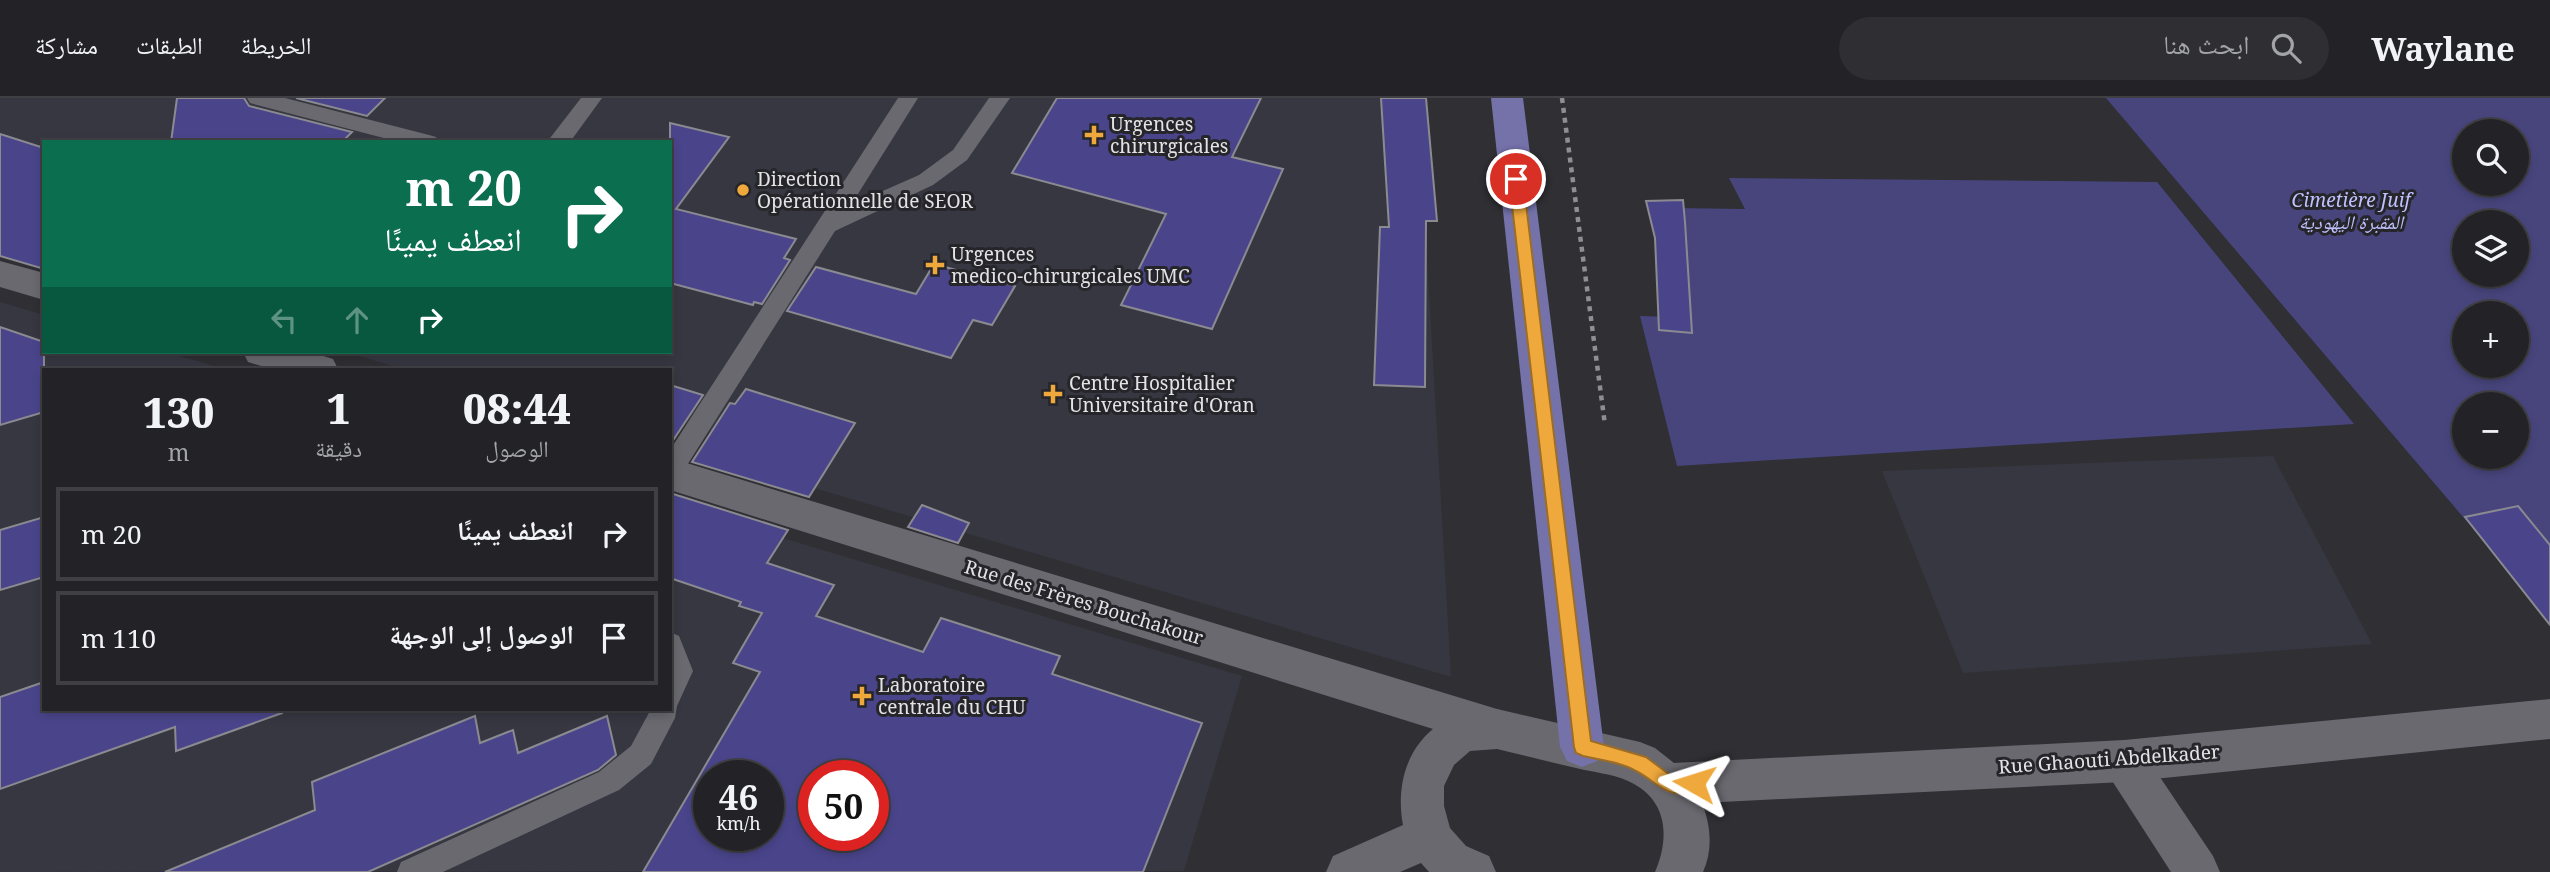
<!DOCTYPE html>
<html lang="ar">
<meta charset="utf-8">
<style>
:root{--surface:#232327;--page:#2f2f33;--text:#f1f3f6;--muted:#a3a4a7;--line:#404044}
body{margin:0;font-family:"Noto Serif","Noto Naskh Arabic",serif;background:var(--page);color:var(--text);direction:rtl;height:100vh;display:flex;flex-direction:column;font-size:26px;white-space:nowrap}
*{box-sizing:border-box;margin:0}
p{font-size:23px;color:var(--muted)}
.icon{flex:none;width:38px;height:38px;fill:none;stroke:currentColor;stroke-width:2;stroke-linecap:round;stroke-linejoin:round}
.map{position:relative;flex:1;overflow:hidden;direction:ltr}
.side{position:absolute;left:42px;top:270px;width:630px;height:343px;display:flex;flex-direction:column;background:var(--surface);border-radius:0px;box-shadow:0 4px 10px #0003,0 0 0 2px var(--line);direction:rtl}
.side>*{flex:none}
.top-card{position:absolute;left:42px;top:42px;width:630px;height:214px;border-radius:0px;box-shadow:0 4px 10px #0003,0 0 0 2px var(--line);direction:rtl;background:#0b6e4f;color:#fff;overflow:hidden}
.controls{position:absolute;left:2452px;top:21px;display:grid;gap:14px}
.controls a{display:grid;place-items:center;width:77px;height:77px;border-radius:50%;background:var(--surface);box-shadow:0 4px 10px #0003,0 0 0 2px var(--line);font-size:35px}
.speed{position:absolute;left:693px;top:662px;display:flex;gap:14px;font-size:35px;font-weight:700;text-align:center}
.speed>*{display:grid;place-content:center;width:91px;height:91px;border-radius:50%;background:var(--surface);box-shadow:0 4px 10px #0003,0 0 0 2px var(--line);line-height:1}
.speed small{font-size:18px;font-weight:400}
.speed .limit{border:10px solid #d22;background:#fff;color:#111}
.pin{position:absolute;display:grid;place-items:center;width:60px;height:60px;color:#fff;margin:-30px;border:4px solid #fff;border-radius:50%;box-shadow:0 2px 7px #0007}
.me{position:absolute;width:77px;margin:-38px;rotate:276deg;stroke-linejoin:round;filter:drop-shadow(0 0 5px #0008)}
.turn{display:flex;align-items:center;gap:24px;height:147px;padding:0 35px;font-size:32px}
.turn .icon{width:91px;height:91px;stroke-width:2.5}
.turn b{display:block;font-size:49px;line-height:60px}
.lanes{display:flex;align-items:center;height:66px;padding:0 35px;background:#0003;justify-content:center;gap:35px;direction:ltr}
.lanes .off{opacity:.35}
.eta{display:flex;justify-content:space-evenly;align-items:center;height:119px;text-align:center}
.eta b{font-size:42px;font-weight:800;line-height:49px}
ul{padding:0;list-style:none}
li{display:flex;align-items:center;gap:21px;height:94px;margin:0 14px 10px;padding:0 21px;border:4px solid var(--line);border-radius:0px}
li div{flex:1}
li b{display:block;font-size:26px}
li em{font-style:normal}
header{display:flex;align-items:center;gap:42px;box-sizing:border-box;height:98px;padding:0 35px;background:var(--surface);border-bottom:2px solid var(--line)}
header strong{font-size:33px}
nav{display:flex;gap:38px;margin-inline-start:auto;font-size:24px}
.search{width:490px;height:63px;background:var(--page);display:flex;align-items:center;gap:18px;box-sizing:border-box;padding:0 24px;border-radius:38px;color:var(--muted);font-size:26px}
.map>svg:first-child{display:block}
</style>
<header>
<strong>Waylane</strong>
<div class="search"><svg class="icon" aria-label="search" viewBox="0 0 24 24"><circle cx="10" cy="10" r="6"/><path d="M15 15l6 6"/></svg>ابحث هنا</div>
<nav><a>الخريطة</a><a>الطبقات</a><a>مشاركة</a></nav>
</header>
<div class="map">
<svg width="2550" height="774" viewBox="0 0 2550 774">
<rect width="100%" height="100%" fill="#2f2f34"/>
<g fill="#373742" fill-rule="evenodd">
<path d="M0 0H1418L1451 579 727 364 714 334 670 321V271H403L346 254H670V44H44V162L0 148Z"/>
<path d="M0 204 44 217V254H166L224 271H44V611H670V406L1242 578 1184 773 0 774ZM709 677H768V737H709ZM814 677H873V737H814Z"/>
<path d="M2273 358 2372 546 1963 575 1882 373Z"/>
</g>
<g fill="#47457c" fill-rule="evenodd">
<path d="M2106 0H2550V521ZM2464 33H2516V86H2464ZM2464 124H2516V177H2464ZM2464 215H2516V268H2464ZM2464 306H2516V359H2464Z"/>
<path d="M1729 80 2157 84 2354 326 1677 368 1640 218 1673 219 1671 110 1745 111Z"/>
</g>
<g fill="#4a458b" stroke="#8a8a90" stroke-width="2" fill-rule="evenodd">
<path d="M177 0H244L249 8 352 34 342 44H171Z"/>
<path d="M296 0H385L367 18Z"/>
<path d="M1057 0H1261L1232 59 1283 71 1212 231 1121 207 1166 116 1012 75Z"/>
<path d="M1381 0H1426L1437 123H1426L1425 289 1374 287 1380 129H1389Z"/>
<path d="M670 25 729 39 676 111 796 141 784 160 790 162 762 206 754 204 753 207 670 185Z"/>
<path d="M0 36 44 50V171L0 158Z"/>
<path d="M1683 102 1685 124 1692 235 1659 232 1655 140 1646 103Z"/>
<path d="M934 166 1015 188 992 227 973 222 951 260 787 213 816 169 916 196Z"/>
<path d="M0 229 44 244V314L0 327Z"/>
<path d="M670 287 703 297 670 347Z"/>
<path d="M746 291 855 325 809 399 692 364 730 305 735 306Z"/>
<path d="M670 395 788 432 767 465 834 487 816 518 923 554 941 520 1060 558 1052 576 1202 625 1143 774H643L760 574 733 565 762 515 739 508 741 504 670 480ZM709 677H768V737H709ZM814 677H873V737H814Z"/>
<path d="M922 407 969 425 958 445 908 429Z"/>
<path d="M2518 408 2550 447V527L2465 419Z"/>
<path d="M44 419V479L0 492V432Z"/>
<path d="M44 584V611H281L282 615 176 653 175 629 0 691V599Z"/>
<path d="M475 618 480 645 513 632 518 655 607 618 616 657 598 672 368 774H165L315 712 312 684Z"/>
</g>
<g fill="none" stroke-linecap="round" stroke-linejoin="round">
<path stroke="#8f8f93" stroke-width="4.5" stroke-dasharray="5 5" stroke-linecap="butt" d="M1562 0 1605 327"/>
<g fill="#69696f" fill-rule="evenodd">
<path d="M247 0H285L429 37 436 39 439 44H399L257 7 250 5Z"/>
<path d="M581 0H602L570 44H547Z"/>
<path d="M898 0H918L851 107 919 77 953 52 989 0H1010L967 62 933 87 835 133 679 380 670 383V352Z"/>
<path d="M670 534 679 538 693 573 677 608 675 620 651 666 619 692 443 774H397L401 764 599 674 631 648 651 611H670Z"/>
</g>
<path fill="#69696f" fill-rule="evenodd" d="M2124 642 2139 648 2213 758 2220 774H2171L2109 678 2102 663 2109 648Z"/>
<g fill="#69696f" fill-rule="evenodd">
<path d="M0 163 44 175V202L0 189Z"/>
<path d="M243 254H311L333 261 338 271H271L248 264Z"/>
<path d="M670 360 1497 611 1512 617 1518 631 1512 645 1497 651 670 392Z"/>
</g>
<path fill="#69696f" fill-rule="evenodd" d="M2550 601V641L2124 684 1702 705C1711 728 1713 752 1703 774H1655C1670 739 1668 701 1628 683 1613 676 1592 674 1576 670 1549 664 1523 657 1497 651L1470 653 1454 667 1444 688V708L1450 730 1466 748 1489 758 1496 774H1429L1421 765 1400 774H1326L1333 758 1403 727C1391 663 1429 609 1497 611L1640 644 1655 650 1674 665 2124 642Z"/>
<path fill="#7472a9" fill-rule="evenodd" d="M1491 0H1523L1604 649 1597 663 1582 669 1567 663 1560 649Z"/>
</g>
<path fill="#eea83c" stroke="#9b6d27" stroke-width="2" d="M1516 76 1523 81 1591 643 1646 659 1670 677 1694 676 1700 678 1703 685 1700 691C1666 704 1661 686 1636 673 1621 664 1599 662 1583 658L1576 655 1574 649 1509 81Z"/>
<g fill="#eea83c" stroke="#25252a" stroke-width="2.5">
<path d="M1090.5 26.5h7v7h7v7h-7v7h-7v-7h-7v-7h7z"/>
<circle cx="743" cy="92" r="7"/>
<path d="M931.5 156.5h7v7h7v7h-7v7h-7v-7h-7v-7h7z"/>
<path d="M1049.5 285.5h7v7h7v7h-7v7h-7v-7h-7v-7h7z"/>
<path d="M858.5 587.5h7v7h7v7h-7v7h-7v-7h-7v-7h7z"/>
</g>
<g text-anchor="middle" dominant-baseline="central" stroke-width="6" stroke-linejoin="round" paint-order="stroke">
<g font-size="19" fill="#e3e3e6" stroke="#25252a" text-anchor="start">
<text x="1110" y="26">Urgences<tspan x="1110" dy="22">chirurgicales</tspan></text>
<text x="757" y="81">Direction<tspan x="757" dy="22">Opérationnelle de SEOR</tspan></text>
<text x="951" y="156">Urgences<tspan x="951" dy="22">medico-chirurgicales UMC</tspan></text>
<text x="1069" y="285">Centre Hospitalier<tspan x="1069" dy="22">Universitaire d'Oran</tspan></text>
<text x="878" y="587">Laboratoire<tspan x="878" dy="22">centrale du CHU</tspan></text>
</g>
<g font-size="19" font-style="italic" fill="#bfc0fd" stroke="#25252a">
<text x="2351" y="102">Cimetière Juif<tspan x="2351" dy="22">المقبرة اليهودية</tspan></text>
</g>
<g font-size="19" fill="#e3e3e6" stroke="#25252a">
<text transform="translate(1084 504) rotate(17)">Rue des Frères Bouchakour</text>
<text transform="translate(2109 661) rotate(-4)">Rue Ghaouti Abdelkader</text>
</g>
</g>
</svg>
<div class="controls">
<a><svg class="icon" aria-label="search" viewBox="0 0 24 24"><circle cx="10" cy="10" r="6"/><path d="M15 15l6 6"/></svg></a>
<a><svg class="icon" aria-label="layers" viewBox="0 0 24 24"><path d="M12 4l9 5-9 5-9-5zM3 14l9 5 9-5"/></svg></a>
<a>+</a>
<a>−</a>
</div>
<div class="speed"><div>46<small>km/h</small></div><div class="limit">50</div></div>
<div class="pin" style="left:1516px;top:81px;background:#d93025"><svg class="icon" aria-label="arrive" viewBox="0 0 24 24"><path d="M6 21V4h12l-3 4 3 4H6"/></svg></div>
<svg class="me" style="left:1694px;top:685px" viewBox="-20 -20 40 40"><path d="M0-17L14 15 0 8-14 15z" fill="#eea83c" stroke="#fff" stroke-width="4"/></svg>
<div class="top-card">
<div class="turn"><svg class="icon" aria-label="right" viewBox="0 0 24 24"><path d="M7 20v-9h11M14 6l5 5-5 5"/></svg><div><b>20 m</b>انعطف يمينًا</div></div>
<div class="lanes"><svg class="icon off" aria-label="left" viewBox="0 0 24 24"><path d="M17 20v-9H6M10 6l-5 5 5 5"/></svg><svg class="icon off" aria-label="ahead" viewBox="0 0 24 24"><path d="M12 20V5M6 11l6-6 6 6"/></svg><svg class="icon" aria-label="right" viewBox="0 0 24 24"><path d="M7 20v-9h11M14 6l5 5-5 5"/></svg></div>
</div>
<section class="side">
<div class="eta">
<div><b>08:44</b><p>الوصول</p></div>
<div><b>1</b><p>دقيقة</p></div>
<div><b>130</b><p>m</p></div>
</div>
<ul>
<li><svg class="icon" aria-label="right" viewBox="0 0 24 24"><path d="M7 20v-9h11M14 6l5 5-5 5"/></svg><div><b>انعطف يمينًا</b></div><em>20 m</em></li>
<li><svg class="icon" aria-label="arrive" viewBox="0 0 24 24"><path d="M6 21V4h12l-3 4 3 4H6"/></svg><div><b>الوصول إلى الوجهة</b></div><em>110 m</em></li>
</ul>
</section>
</div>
